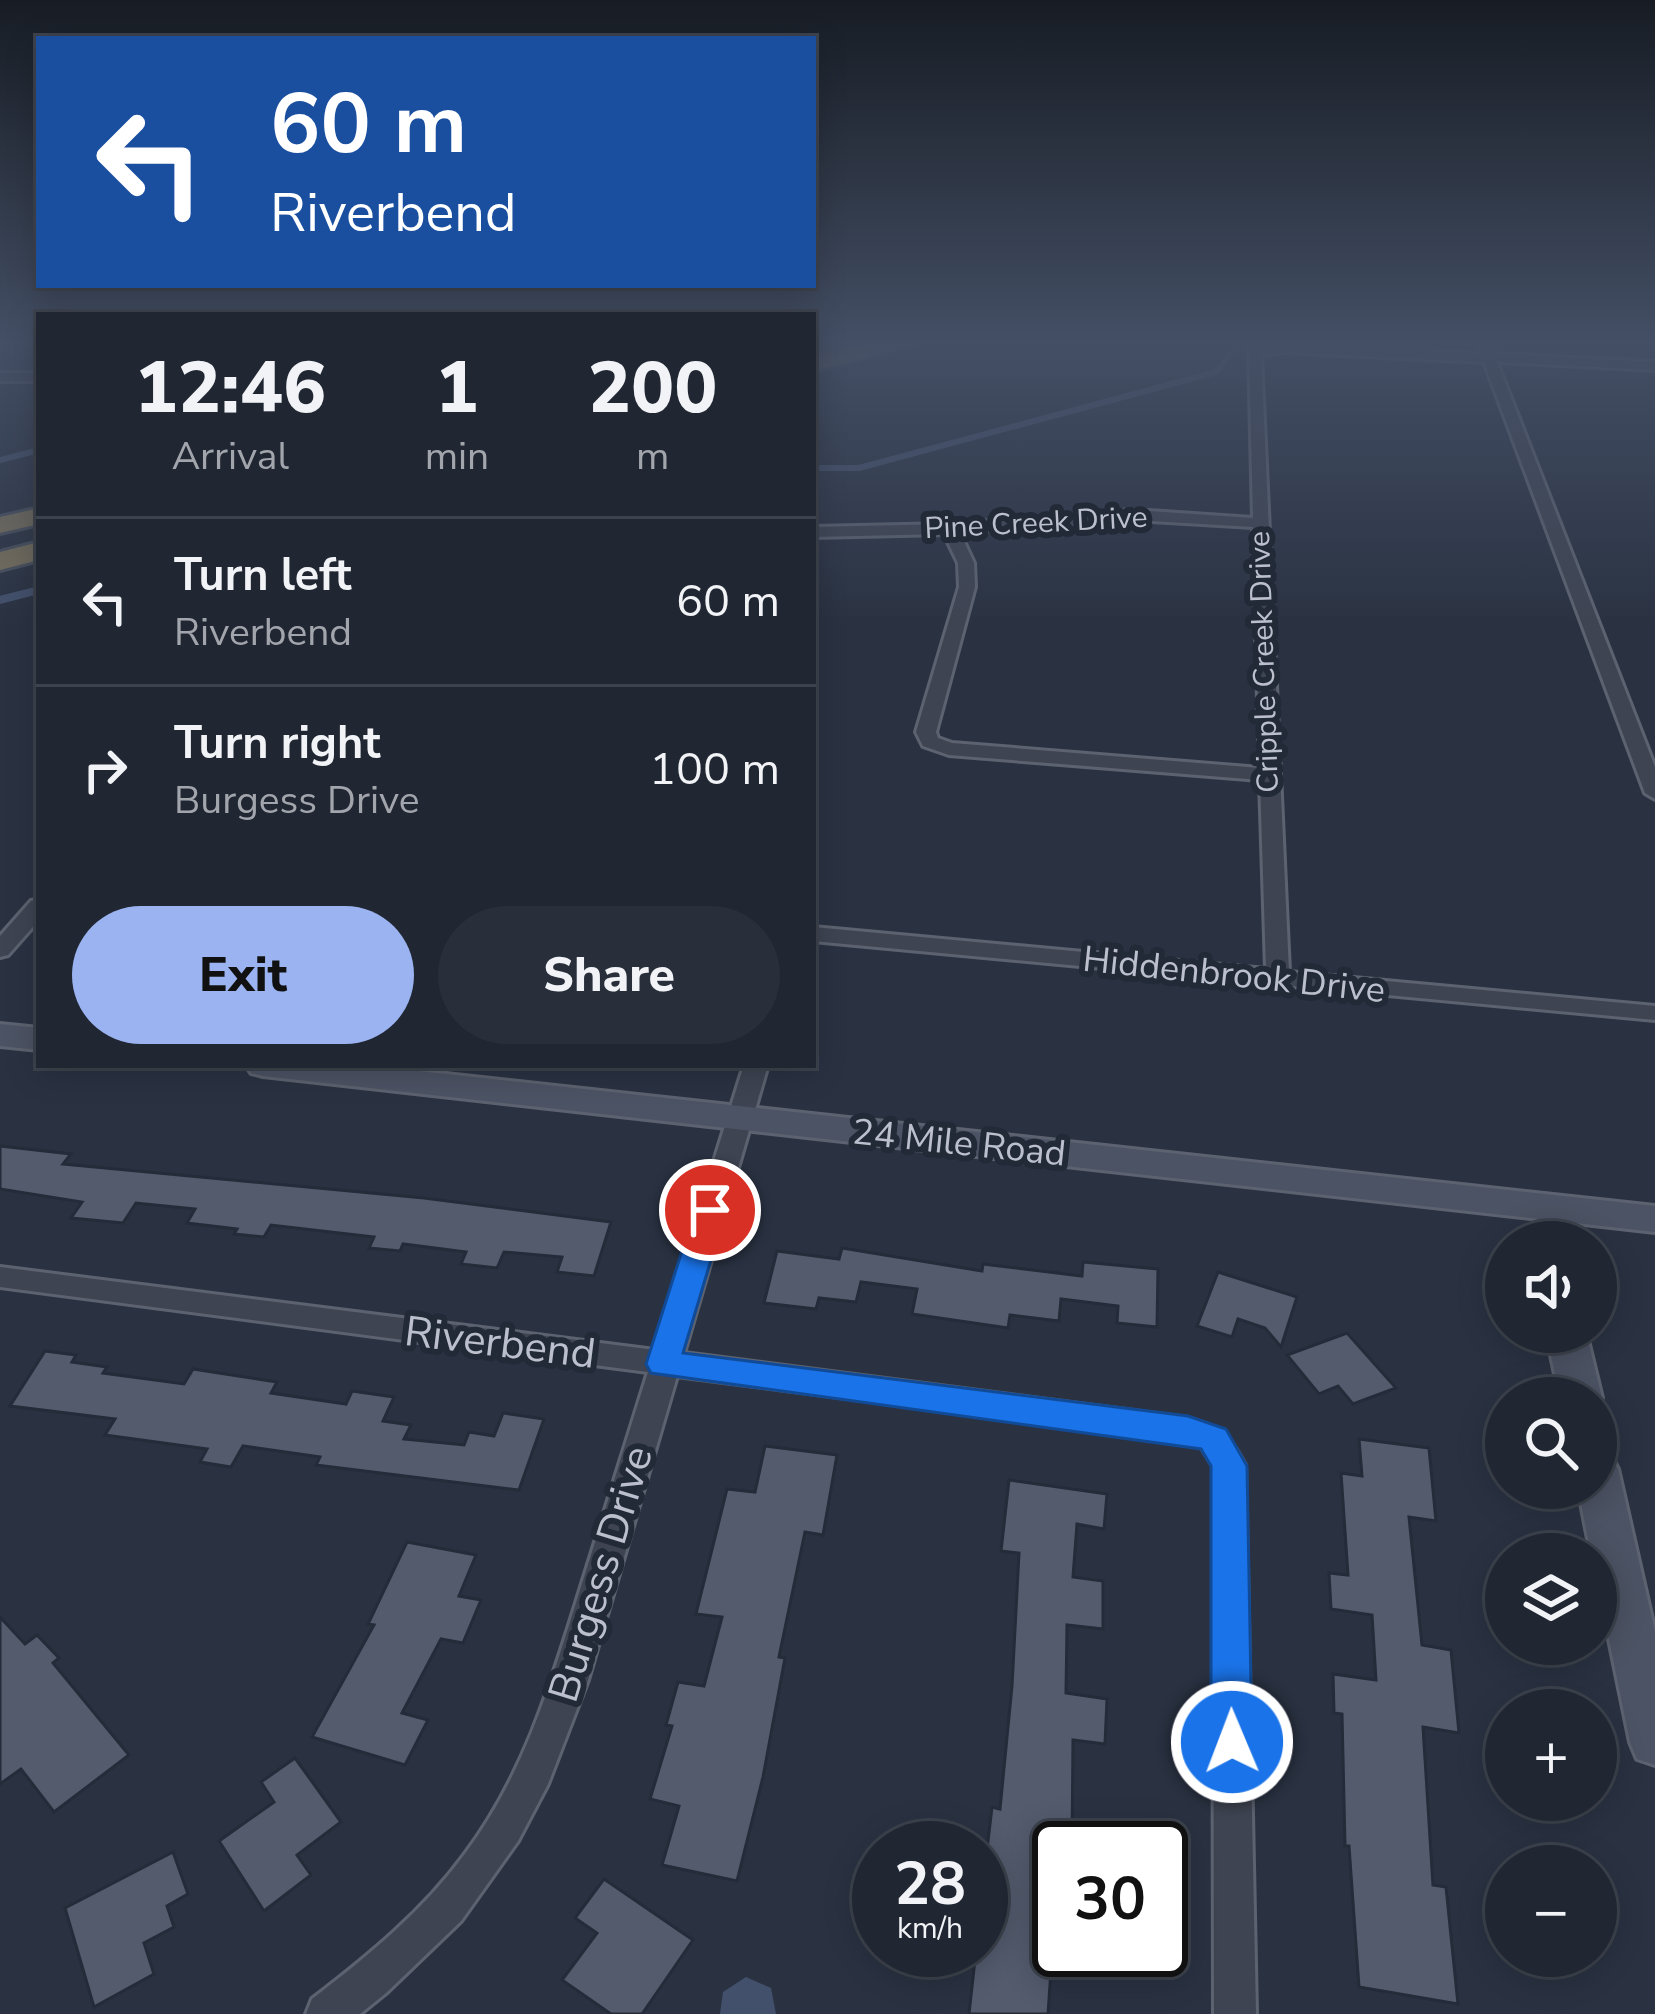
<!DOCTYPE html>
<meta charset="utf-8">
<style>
:root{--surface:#202632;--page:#282e3a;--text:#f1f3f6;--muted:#a2a5ac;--line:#3d434d;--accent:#9bb4f1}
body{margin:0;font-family:"Nunito Sans",sans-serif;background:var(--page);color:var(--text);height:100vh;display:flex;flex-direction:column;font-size:45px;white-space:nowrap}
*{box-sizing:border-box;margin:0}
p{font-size:39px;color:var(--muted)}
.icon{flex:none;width:66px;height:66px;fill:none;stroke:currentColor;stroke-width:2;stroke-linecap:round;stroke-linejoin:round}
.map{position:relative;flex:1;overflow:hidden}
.panel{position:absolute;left:36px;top:312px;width:780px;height:756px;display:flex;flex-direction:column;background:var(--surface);border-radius:0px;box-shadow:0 6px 30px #0003,0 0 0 3px var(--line)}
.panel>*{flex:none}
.top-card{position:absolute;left:36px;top:36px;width:780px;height:252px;border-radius:0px;box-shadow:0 6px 30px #0003,0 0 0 3px var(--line);background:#1a4fa0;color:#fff;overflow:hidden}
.fabs{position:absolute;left:1485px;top:1221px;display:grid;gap:24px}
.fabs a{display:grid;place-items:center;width:132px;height:132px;border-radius:50%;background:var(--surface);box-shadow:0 6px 30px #0003,0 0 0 3px var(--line);font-size:60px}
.speed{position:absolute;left:852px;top:1821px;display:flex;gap:24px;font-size:60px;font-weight:700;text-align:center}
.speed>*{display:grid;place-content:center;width:156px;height:156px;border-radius:50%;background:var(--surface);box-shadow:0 6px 30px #0003,0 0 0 3px var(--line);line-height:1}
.speed small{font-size:30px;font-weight:400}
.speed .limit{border:6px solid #111;border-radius:18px;background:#fff;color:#111}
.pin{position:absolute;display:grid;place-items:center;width:102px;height:102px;color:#fff;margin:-51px;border:6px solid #fff;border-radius:50%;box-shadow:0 3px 12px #0007}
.me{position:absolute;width:132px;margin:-66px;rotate:359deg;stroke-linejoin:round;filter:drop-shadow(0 0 9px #0008)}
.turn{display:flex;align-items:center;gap:42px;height:252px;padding:0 36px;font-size:54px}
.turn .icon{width:156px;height:156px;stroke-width:2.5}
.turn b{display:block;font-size:84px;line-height:102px}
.eta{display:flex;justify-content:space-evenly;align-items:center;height:204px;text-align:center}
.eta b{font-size:72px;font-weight:800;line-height:84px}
.cta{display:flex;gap:24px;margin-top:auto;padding:24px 36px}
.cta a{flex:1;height:138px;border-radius:72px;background:var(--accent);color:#111;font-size:48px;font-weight:800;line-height:138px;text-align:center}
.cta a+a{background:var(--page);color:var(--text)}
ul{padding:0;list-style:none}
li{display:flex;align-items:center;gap:36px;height:168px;padding:0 36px;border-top:3px solid var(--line)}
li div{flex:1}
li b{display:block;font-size:45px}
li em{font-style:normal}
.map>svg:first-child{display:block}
</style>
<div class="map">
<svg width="1655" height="2014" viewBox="0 0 1655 2014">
<rect width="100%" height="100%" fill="#2a3242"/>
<path fill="#43506b" d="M746 1977 771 1988 776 2014H720L723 1992Z"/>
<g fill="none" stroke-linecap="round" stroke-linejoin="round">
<g stroke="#43506b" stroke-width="6">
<path d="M0 460 39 450"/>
<path d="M813 468H859L1216 372 1240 342"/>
</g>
<path stroke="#43506b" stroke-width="8" d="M0 600 39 590"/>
</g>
<g fill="#535b6d" stroke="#242b39" stroke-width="3">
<path d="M0 1146 71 1154 63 1164 424 1198 611 1222 594 1276 557 1272 562 1257 504 1252 497 1268 461 1264 466 1252 403 1244 400 1251 369 1248 374 1237 271 1225 264 1237 234 1234 237 1229 187 1223 195 1209 136 1203 123 1223 71 1218 82 1202 0 1189Z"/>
<path d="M842 1248 982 1271 983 1264 1082 1276 1083 1262 1158 1269 1157 1327 1117 1323 1118 1306 1061 1299 1059 1321 1010 1315 1008 1328 912 1314 917 1289 861 1282 856 1302 819 1298 816 1309 764 1303 777 1251 839 1259Z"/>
<path d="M1218 1272 1297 1297 1281 1347 1265 1328 1238 1319 1232 1337 1197 1326Z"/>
<path d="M1347 1333 1396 1388 1353 1404 1338 1386 1319 1394 1287 1355Z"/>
<path d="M45 1351 76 1355 72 1362 107 1367 103 1373 184 1384 193 1369 277 1382 271 1393 346 1404 352 1391 394 1397 383 1421 411 1425 404 1439 464 1445 469 1432 494 1436 503 1413 544 1419 519 1490 316 1465 320 1457 243 1446 231 1467 200 1462 207 1449 105 1435 115 1419 10 1406Z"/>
<path d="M1359 1439 1429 1448 1436 1521 1409 1517 1422 1645 1451 1650 1459 1733 1423 1727 1433 1885 1446 1887 1458 2004 1359 1987 1349 1846H1345L1342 1714 1334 1713 1333 1674 1376 1680 1372 1615 1331 1609 1329 1573 1348 1575 1341 1473 1362 1476Z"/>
<path d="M765 1446 837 1455 823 1535 805 1532 779 1657 785 1658 763 1777 737 1881 662 1865 679 1806 650 1799 672 1726 666 1725 678 1682 704 1686 722 1617 696 1614 727 1489 755 1492Z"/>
<path d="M1009 1480 1107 1494 1104 1529 1077 1524 1073 1577 1103 1581V1629L1067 1625 1066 1693 1107 1699 1105 1744 1073 1740 1072 1848H1059V1927L1054 1926 1048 2014H969L976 1950H981V1900L992 1807 1000 1809 1012 1686 1019 1553 1001 1551Z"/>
<path d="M407 1542 476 1555 459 1596 481 1600 463 1643 441 1639 402 1713 428 1720 405 1765 312 1737 374 1625 368 1624Z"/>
<path d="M0 1617 25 1644 37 1635 59 1658 53 1663 129 1755 54 1812 21 1769 0 1784Z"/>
<path d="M295 1758 341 1822 297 1855 311 1875 264 1911 219 1841 274 1802 261 1782Z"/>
<path d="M173 1852 188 1894 167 1906 174 1927 144 1943 154 1974 94 2007 65 1908Z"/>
<path d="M604 1879 693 1940 642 2014H611L562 1980 597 1933 575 1918Z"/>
</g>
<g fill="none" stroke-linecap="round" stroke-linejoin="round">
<defs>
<g id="street">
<path d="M1485 343 1494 354 1655 362V370L1497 362 1655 767V799L1645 793 1484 362 1284 352 1261 355 1289 972 1655 1006V1020L813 941V927L1266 969 1260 780 949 755 923 746 916 732 959 587 958 563 944 534 813 537V527L950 524 1134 510 1253 518 1249 349 1284 344 1481 354 1479 347ZM1134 520 1253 527 1260 768 952 743 938 738 936 732 975 587 974 563 960 533Z"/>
<rect x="0" y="373" width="39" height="8"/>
<path d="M39 899V920L8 955 0 957V936L31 901Z"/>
<path d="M744 1065H768L684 1353 1188 1418C1222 1429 1228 1433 1245 1465L1256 2014H1214L1213 1466 1202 1448 1186 1442 677 1376 588 1680 548 1784 518 1841 461 1921 386 1993 360 2014H306L312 1999C368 1956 422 1912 464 1855 524 1776 551 1683 580 1590 603 1517 625 1445 648 1372L0 1287V1267L655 1350Z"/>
</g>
<g id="secondary">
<path d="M0 1024 39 1028V1050L0 1046Z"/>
<path d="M246 1065H364L1655 1206V1232L263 1076 251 1073Z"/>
<path d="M1546 1332H1586L1602 1398 1596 1410V1398H1560Z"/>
<path d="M1596 1451 1611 1456 1618 1469 1655 1632V1765L1637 1759 1630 1742 1596 1576V1554H1591L1578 1488H1596Z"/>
</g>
<g id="highway">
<path d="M877 342H918L813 371V357Z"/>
<path d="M39 508V524L0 533V517Z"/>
<path d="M39 542V560L0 570V552Z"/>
</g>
</defs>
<use href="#street" stroke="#5c626f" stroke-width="6"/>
<use href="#secondary" stroke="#5c626f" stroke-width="6"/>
<use href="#highway" stroke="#484f5c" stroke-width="6"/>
<use href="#street" fill="#3e4452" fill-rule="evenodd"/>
<use href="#secondary" fill="#4c5364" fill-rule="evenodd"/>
<use href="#highway" fill="#776f5b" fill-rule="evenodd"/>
</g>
<linearGradient id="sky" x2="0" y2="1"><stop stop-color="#171c24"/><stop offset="0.55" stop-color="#444f65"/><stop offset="1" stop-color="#444f65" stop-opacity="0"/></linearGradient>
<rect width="1655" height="624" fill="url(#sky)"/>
<path fill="#1a73e8" stroke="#114b97" stroke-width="3" d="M710 1199 721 1203 726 1210 683 1353 1188 1416 1226 1429 1247 1466 1252 1742 1246 1756 1232 1762 1217 1756 1211 1742V1466L1201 1449 651 1373 646 1364 695 1210 699 1203Z"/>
<g text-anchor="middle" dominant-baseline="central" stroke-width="12" stroke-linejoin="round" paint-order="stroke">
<g font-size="30" fill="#bbc0cc" stroke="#222937">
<text transform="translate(1036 523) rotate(-3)">Pine Creek Drive</text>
<text transform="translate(1264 662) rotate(-92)">Cripple Creek Drive</text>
</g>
<g font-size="36" fill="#bbc0cc" stroke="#222937">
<text transform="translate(1234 975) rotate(6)">Hiddenbrook Drive</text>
<text transform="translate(959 1143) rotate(6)">24 Mile Road</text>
</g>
<g font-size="42" fill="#bbc0cc" stroke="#222937">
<text transform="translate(500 1343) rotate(7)">Riverbend</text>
<text transform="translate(601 1574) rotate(-73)">Burgess Drive</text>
</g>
</g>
</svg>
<div class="fabs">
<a><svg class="icon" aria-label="sound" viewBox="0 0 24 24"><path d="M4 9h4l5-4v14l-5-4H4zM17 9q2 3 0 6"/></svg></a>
<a><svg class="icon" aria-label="search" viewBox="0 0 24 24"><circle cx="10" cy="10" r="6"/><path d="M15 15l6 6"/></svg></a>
<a><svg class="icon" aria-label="layers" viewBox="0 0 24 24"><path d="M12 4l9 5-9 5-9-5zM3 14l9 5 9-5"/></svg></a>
<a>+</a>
<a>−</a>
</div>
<div class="speed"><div>28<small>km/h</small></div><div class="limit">30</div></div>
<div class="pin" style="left:710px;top:1210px;background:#d93025"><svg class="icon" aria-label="arrive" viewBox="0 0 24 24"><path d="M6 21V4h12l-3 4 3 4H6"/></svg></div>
<svg class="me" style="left:1232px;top:1742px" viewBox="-20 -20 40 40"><circle r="17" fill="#1a73e8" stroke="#fff" stroke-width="3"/><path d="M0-11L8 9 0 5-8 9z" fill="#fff"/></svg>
<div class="top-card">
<div class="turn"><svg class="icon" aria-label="left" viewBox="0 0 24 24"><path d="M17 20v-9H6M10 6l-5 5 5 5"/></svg><div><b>60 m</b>Riverbend</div></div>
</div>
<section class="panel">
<div class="eta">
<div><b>12:46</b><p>Arrival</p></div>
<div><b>1</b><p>min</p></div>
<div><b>200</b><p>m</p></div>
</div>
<ul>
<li><svg class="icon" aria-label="left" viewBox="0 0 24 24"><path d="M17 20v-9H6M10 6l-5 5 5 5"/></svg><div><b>Turn left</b><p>Riverbend</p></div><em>60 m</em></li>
<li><svg class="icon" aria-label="right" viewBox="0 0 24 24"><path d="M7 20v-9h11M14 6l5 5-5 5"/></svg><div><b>Turn right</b><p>Burgess Drive</p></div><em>100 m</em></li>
</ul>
<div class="cta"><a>Exit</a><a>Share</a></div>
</section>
</div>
